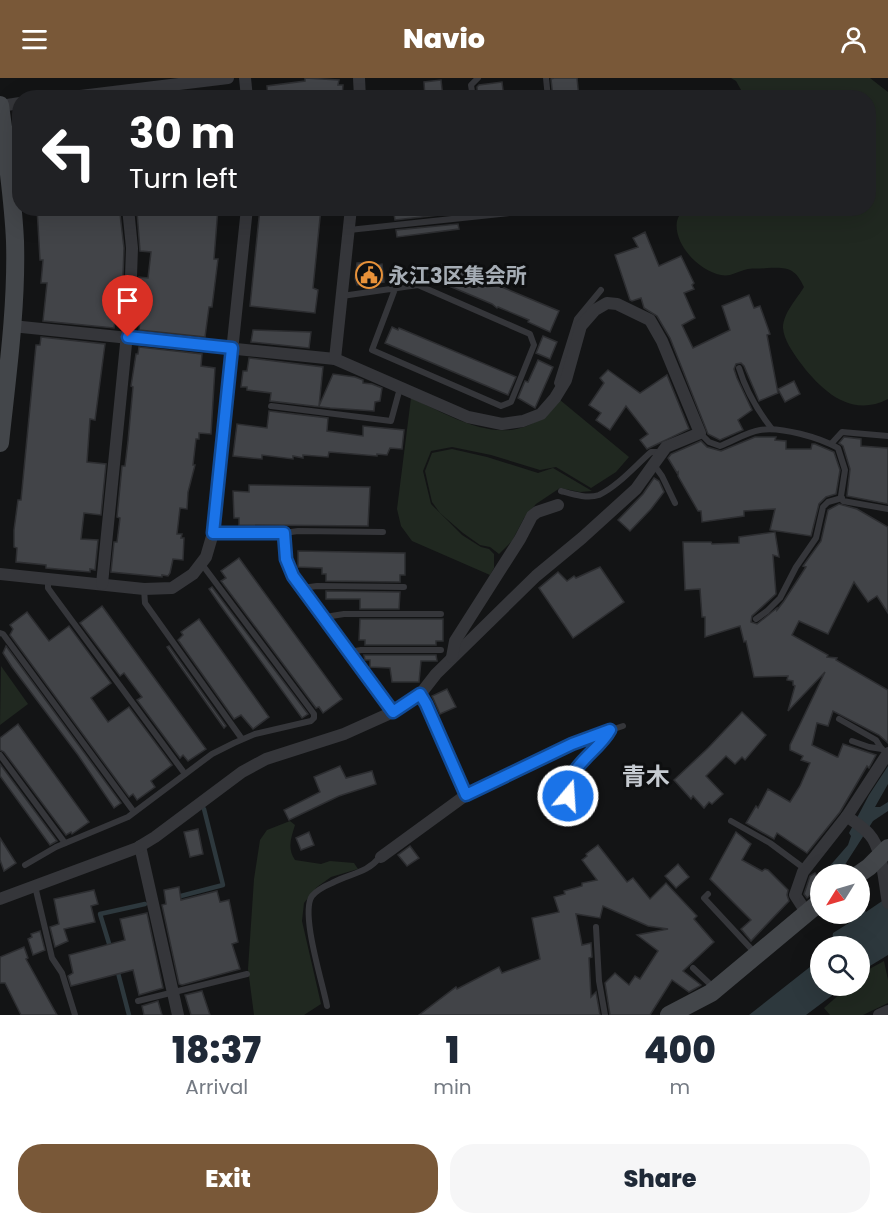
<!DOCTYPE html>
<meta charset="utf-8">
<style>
:root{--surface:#fff;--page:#f6f6f7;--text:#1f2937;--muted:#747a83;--accent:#795838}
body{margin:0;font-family:Poppins,"Noto Sans JP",sans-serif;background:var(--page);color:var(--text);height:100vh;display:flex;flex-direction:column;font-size:22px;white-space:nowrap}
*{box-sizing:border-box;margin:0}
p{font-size:20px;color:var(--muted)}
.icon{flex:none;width:33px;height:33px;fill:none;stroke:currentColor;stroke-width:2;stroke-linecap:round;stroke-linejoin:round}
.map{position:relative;height:937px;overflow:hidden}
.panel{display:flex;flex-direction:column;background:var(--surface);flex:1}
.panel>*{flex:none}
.banner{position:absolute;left:12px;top:12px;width:864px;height:126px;border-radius:24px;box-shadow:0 6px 24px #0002;background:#202124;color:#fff;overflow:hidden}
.needle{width:39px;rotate:233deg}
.tools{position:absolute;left:810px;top:786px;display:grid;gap:12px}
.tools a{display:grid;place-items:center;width:60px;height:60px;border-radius:50%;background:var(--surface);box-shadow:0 6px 24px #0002;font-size:30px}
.pin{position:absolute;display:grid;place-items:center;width:51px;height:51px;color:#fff;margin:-62px -26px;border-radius:50% 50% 50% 0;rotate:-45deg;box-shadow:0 0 6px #0007}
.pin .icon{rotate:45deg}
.me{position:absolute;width:66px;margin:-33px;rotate:18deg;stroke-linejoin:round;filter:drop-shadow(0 0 4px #0008)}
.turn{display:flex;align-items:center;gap:21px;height:126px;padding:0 18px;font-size:27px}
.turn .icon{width:78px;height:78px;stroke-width:2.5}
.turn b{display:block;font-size:42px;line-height:51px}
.eta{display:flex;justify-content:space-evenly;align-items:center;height:102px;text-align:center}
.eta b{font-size:36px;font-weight:800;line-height:42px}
.primary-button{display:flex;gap:12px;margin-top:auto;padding:12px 18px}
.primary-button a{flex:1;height:69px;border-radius:24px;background:var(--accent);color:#fff;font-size:24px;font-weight:800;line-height:69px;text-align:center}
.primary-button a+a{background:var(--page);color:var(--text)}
header{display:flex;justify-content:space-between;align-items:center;height:78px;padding:0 18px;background:var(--accent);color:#fff;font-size:27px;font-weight:800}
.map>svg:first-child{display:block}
</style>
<header><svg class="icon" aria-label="menu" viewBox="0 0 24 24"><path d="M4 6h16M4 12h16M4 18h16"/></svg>Navio<svg class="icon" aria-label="person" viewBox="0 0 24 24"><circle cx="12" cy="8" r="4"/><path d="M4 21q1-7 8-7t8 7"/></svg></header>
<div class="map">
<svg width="888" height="937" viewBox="0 0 888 937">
<rect width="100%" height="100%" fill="#131415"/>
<g fill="#202820">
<path d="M731 0H870L888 14V321C850 341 820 311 799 283 792 273 784 262 783 250 783 235 797 221 804 209 795 189 786 189 767 190 760 191 754 190 748 191 738 193 731 199 721 197 699 193 673 166 677 143 678 139 681 134 684 131L868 130V20L745 19 736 3Z"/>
<path d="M411 320C445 335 489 363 527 348 540 343 550 332 560 322L629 379 616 394 591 410 556 389 540 392 491 377 452 369 431 373 423 393 431 426 462 457 481 469 489 471 494 476V490L490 497 412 463 401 448 397 431Z"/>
<path d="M452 371 487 379 538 395 553 390 592 413 580 414 560 410 536 426 524 440 512 463 499 476 490 469 480 467 463 455 440 435 432 424 425 393 432 375Z"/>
<path d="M1 588 28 626 0 647Z"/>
<path d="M290 743 295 747C291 760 287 770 295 782L321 786 330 783 354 785 358 791 331 799 317 809 304 825 302 843 321 926 304 937H254L248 891 254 801 260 762 267 752Z"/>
<path d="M884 883 888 902V925L863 937H830L824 930 849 908H860V897L862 895Z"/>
</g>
<g fill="#2d383d">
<path d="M888 688V706L875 729H880L888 724V733L873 743 839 796H828V790L848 767 851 758 849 755 869 717Z"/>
<path d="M888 819V877L860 894V868H831L833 855 857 840 854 836H860V827L866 834Z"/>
<path d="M820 881V908H845L842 910 806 937H749Z"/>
</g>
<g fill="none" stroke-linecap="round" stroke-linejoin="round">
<g stroke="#2d383d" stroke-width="4.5">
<path d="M177 819 223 807 204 731"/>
<path d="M111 872 100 836 145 826"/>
<path d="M117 891 129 937"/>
</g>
</g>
<g fill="#424448" stroke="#2d2e31" stroke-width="1.5">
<path d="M305 0 339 2 338 7H343L342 20H268L267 8 305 3Z"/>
<path d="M554 0H577L579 20H553L551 1Z"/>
<path d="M441 2 443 20H425L424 4Z"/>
<path d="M502 4 504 20H478L477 9 479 7Z"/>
<path d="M37 130H114L115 136H120L124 170 122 225 121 238 116 237 114 250 43 243 47 205H41L43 182H40Z"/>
<path d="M143 130H218L214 181H218L212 229H209L205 259 139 252 140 242 137 241 139 199 148 200 151 174 140 173 137 134H143Z"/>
<path d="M260 130H321L313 210 318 212 315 235 250 228Z"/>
<path d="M393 130H457V135L395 142Z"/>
<path d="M458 146 459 151 397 159 396 152Z"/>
<path d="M645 154 659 188 681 178 694 205 692 207 694 211 684 215 695 240 682 247 693 270 730 252 722 228 749 217 754 230 760 228 770 256 767 257 778 315 759 323 744 288 741 285 736 286 734 291 737 300 752 332 738 342 743 352 720 362 708 356 670 260 657 238 644 230 641 220 632 223 630 222 615 177 638 169 633 160Z"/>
<path d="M370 184V188L382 186 384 204 357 207 355 201 357 185Z"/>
<path d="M447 186 559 233 550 254 528 244 529 242 498 229 497 230 492 226 435 202 442 187 446 188Z"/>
<path d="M392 249 398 252 399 250 516 299 508 317 385 265Z"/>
<path d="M253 252 311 254 309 270 251 264Z"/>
<path d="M543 258 557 264 550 281 536 275Z"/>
<path d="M41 259 105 266 95 342 90 341 87 384 106 386 101 437 84 435 81 461 98 462 95 492 90 491V494L46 490V487L16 484 17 470 14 469V452L18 422H21L36 267H40Z"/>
<path d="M139 269 202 276 201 288 215 290 211 356 199 355V361H196L193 387H195L188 414 187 431 180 430 177 456H182L181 460H184L183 482 173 481 170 495 168 498 162 497V499L111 494 114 464H117L120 440 117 439 122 388H125L128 363 133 309 131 308 136 276H138Z"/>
<path d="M249 280 323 289 319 328 333 296 355 299 363 302V305L372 306 382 310 380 323 375 324 374 333 330 330 270 323 271 315 247 312V309H241L243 293H247Z"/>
<path d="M538 282 553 289 535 330 518 320 525 303 528 304Z"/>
<path d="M608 292 640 315 667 297 689 351 647 371 640 362 648 356 626 328 610 352 596 342 601 335 589 327 604 305 600 300Z"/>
<path d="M794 303 800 316 785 324 778 311Z"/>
<path d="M269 333 328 340 327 353 363 358V348L404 352 402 371 390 370 387 377 377 376V378L329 374 328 379 303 377V380L293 378V381L262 377V381L233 378 237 346 267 350Z"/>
<path d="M755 359H776L775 362 786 363V371H811L812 366H815L834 374 840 392 836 416 826 419 819 426 811 458 770 452 775 431 744 433V438L702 444 701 433H698L678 398V394L677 395 668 380 671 376 701 363 707 369 721 373Z"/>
<path d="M844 359 861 361V368L888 370V426L847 418 850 391 843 368 839 365Z"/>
<path d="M654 400 659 403 664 414 651 431 630 453 618 442 643 416Z"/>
<path d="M249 407 370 409 368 448 239 447V440H234L233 413 249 414Z"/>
<path d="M839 426 857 431 888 449V535L877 518 868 524 854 504 828 556 799 543 792 557 828 577 827 579 837 580 836 582 888 612V665L879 657 833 633 828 648 817 645 812 667 837 679H838L843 666 876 677 869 690 867 688 840 734 807 775 777 755 774 761 746 745 756 728 758 730 768 711 790 724 800 708 810 685 801 682 803 678 790 672V667L825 594 788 633 795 608 793 607V603L787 602 788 598 754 599 746 563 744 564 740 548 705 559V539H702L700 511 685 512 683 464H711L712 466 739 465V459L775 454 779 479 773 477 776 516 752 538 751 544 757 546 777 530V532L784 523 806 489 803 488 821 463 828 432Z"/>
<path d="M298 473 405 475V497H400V504L326 503V496H322V490L298 489Z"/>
<path d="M239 480 342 621 323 635 319 629 316 630 221 503 226 500 221 493Z"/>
<path d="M600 489 624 524 573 560 539 510 558 494 567 503 574 498 576 500Z"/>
<path d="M212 509 308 636 302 640 218 524 209 511Z"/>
<path d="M326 513 400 514 399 531H360V521H326Z"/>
<path d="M102 528 206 671 188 683 183 677 180 680 137 622 142 619 124 595 120 598 80 545Z"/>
<path d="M27 534 49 563 69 548 111 605 91 620 108 644 129 629 172 687 151 703 155 709 137 722 133 716 129 719 10 557 13 551 10 547Z"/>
<path d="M199 541 269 639 253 651 241 637 234 641 178 562 183 557 181 554Z"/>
<path d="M360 541H443V563H436V567H365V562H359Z"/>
<path d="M6 568 121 725 114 730 78 677 12 589 3 575Z"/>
<path d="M169 568 226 648 224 650 175 581 167 569Z"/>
<path d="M364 577H436L437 583H421L419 604H392L390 590 370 589V582H365Z"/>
<path d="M447 611 456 629 440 636 432 618Z"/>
<path d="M742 634 766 657 745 682 742 679 735 686 726 678 706 698 723 716 712 726 709 724 704 730 693 718 691 721 674 702 708 670Z"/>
<path d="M18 646 89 744 72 756 71 754 66 757 4 674 0 672V660Z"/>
<path d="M0 686 57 763 50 767 0 698Z"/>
<path d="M340 688 346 700 372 693 376 706 339 718 289 742 284 732 320 714 314 699Z"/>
<path d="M198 751 203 776 190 779 184 754Z"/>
<path d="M309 754 314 767 301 772 296 760Z"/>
<path d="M736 754 751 766 742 782 762 793 765 791 768 792 788 812 787 817 789 823 751 863 741 851 751 842 710 801Z"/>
<path d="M0 760 16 785 4 793 0 782Z"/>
<path d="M598 767 627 804 633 800 650 821 666 805 697 838 694 841 714 864 683 893 701 907 700 908 689 914 672 902 650 937H610L605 905 615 895 629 907 635 898 640 901 658 873 637 857 668 851 648 848 603 828 600 840 576 836 582 867 591 865 592 879 589 880 591 919 596 914 600 937H419L456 909 457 911 499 889 502 895 540 881 532 840 559 834 554 819 565 816 564 813 582 808V805L597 802 582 782 587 778 586 776Z"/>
<path d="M410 768 419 780 407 788 398 777Z"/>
<path d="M678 786 689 799 676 810 665 798Z"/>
<path d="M815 795 820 802V810L807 820 804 816 810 798Z"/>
<path d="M179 809 181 822 217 813 220 824 229 822 238 864 232 866 240 891 182 907 179 906 162 827 166 826 164 812Z"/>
<path d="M94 812 98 826 91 828 95 844 64 851 68 863 55 869 50 849 59 846 54 821Z"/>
<path d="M147 835 163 910 139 917 133 892 71 908 68 898 73 895 69 877 125 862 120 841Z"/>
<path d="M40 853 45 872 33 877 28 861 32 859 31 856Z"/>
<path d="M24 869 28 880 26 881 57 937H21L5 905H0V879Z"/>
<path d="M202 913 210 937H191L185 917Z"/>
<path d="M158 923 162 937H144L142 928Z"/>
</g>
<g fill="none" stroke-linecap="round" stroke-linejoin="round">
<g stroke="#35363a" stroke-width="6">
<path d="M546 0 548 20"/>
<path d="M473 20 471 7 478 0"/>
<path d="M349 152 556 130"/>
<path d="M342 218 418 207 530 256 534 267 511 324 501 328 372 272 395 211"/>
<path d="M739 290C746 313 757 332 772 351"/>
<path d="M560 311 557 305 577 241 601 212"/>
<path d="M271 328 391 343 400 310"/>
<path d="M700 355 709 364 720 368C733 363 747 354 760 352 780 348 821 360 838 370L845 392 841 418 843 423 888 431"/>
<path d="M831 366 842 354 888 358"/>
<path d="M654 387 662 398 675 425"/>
<path d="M561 413C572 416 587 421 599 417 618 408 635 388 651 374H662"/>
<path d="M284 455 298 453 383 454"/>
<path d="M48 501V510L53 517 185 696"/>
<path d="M302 510 317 508 404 509"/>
<path d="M144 511 145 525 242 661"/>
<path d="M325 539 344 536H441"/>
<path d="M756 541 767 533 780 520 796 489 816 460 823 429 828 424 842 420"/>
<path d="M0 555 3 556 134 734"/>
<path d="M349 574 361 572H441"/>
<path d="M839 641 876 662 881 670"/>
<path d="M852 663 869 669 882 671"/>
<path d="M0 677 65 765"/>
<path d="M466 717 587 660 623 648"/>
<path d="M568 718C569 712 570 704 572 698 580 681 601 669 610 652"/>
<path d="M731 743 770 765 805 791"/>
<path d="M25 787 56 769 128 739 212 676 234 665 255 656 311 643 314 640V636L201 485"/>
<path d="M35 808 52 880 62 895 75 937"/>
<path d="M708 816 704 820 756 876"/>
<path d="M596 849 599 903 605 937"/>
<path d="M693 890 713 909"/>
<path d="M138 923 247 896"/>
<path d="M327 928C323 906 300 835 312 818 317 812 325 808 332 805 351 795 366 796 380 779"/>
</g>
<g stroke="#35363a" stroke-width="12">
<path d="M245 0 247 20"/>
<path d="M359 0 360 20"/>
<path d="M64 20 228 0"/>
<path d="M0 28 20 25"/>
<path d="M12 248 335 281 468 339 502 346 523 343 541 336 555 320 566 302 581 248 595 232 607 225 617 226 650 242 662 263 700 355 666 369 636 411 582 460 536 498 436 596 422 614 393 634"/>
<path d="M335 281 351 130"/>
<path d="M0 496 144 511 172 510 193 496 206 479 213 455 247 130"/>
<path d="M102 506 130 226 132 170 128 130"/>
<path d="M452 579 455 563 520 461 532 438 537 434 558 427"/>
<path d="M847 738C854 744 863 749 869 756 883 771 884 805 888 825"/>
<path d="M140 768 178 937"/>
<path d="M381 779 466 717 426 626 420 616"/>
<path d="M0 821 137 770 155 759 242 694 266 681 344 656 393 634 293 498 286 481 284 455H213"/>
<path d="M806 834 795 817 803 794 847 738 888 675"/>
<path d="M879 937 888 933"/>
</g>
<g stroke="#43464a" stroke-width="18">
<path d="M0 27C6 72 13 118 15 163 17 229 7 299 0 365"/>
<path d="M859 796 869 789 888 770"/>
<path d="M669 937 711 915 820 824"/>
</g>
</g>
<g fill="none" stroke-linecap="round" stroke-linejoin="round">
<defs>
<path id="route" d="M128 259 232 270 213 455H284L286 481 293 498 393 634 420 616 426 626 466 717 572 666 610 652C601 669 579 682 572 698 570 704 569 712 568 718"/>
</defs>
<use href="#route" stroke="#114b97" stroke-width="15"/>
<use href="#route" stroke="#1a73e8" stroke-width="10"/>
</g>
<defs>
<symbol id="civic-ring" viewBox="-11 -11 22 22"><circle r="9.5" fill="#0e0f10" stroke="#e79139" stroke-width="1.5"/><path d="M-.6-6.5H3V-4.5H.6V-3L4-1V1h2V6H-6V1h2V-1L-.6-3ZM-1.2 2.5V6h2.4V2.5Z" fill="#e79139"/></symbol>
</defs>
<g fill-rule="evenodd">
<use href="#civic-ring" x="354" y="182" width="30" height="30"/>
</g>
<g text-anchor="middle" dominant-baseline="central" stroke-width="6" stroke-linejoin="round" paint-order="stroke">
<g font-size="21" font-weight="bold" fill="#a6adb5" stroke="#0e0f10" text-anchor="start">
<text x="388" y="197">永江3区集会所</text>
</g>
<g font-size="24" font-weight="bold" fill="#c6cbd1" stroke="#0e0f10">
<text x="646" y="698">青木</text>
</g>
</g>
</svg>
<div class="tools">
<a><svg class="needle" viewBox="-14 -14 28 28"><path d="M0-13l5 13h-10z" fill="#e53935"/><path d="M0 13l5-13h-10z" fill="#747a83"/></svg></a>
<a><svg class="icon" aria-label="search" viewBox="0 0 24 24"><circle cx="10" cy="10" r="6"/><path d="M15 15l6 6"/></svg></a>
</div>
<div class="pin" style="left:128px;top:259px;background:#d93025"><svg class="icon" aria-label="arrive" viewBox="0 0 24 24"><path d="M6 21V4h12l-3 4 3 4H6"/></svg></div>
<svg class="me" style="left:568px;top:718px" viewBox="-20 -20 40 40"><circle r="17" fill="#1a73e8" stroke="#fff" stroke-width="3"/><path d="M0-11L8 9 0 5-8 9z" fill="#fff"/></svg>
<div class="banner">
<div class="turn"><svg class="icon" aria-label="left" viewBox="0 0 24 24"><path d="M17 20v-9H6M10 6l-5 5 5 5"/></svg><div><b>30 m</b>Turn left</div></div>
</div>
</div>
<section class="panel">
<div class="eta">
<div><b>18:37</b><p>Arrival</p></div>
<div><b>1</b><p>min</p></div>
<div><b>400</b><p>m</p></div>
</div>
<div class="primary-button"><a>Exit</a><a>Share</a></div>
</section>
